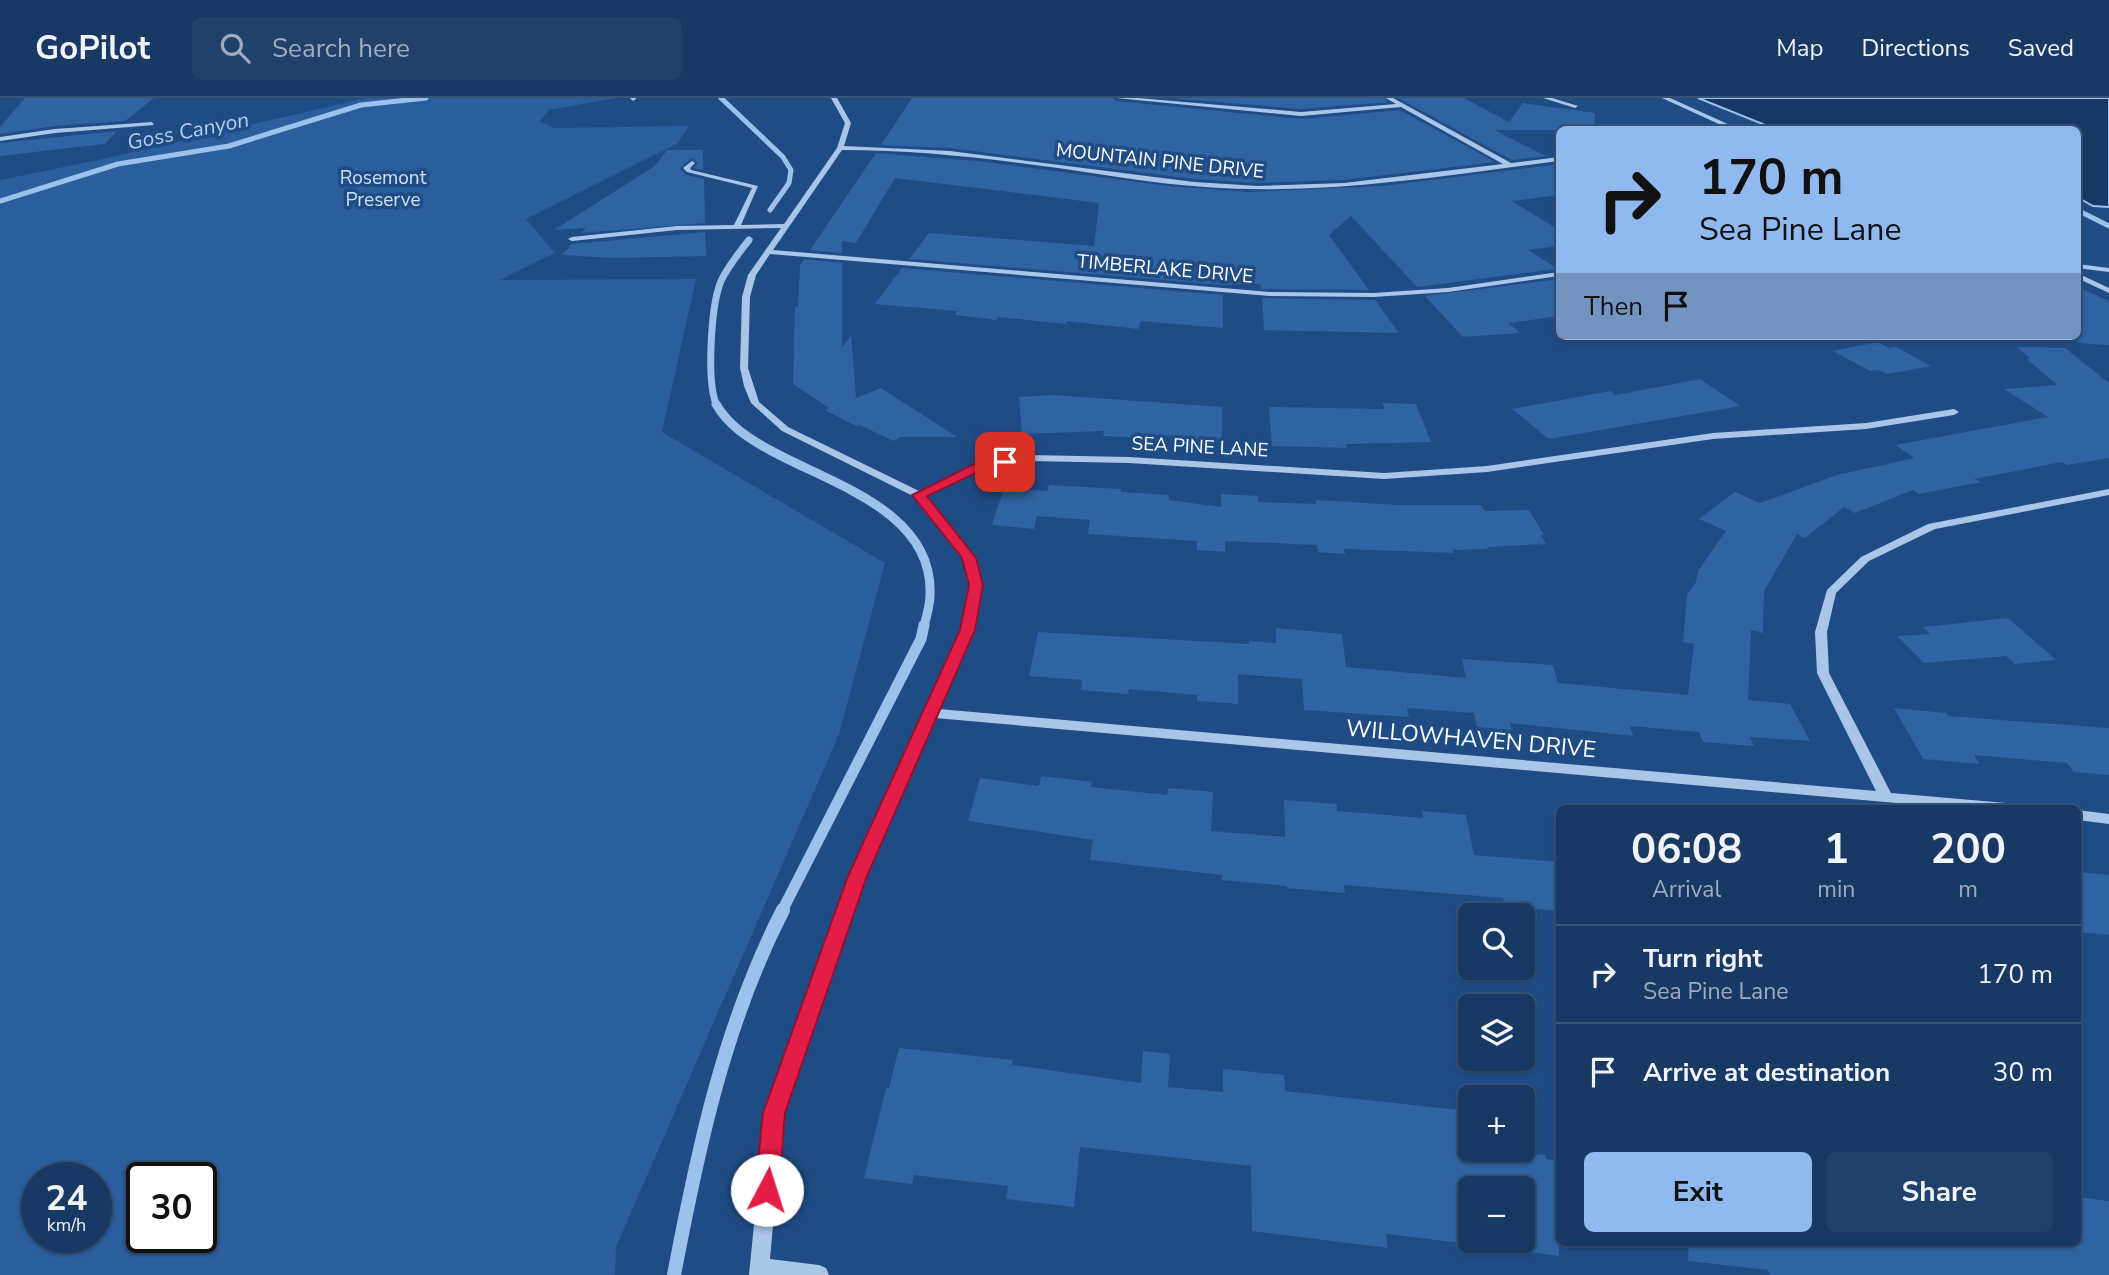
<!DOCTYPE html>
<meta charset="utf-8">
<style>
:root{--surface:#183964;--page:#21406a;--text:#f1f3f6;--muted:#9facbf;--line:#365378;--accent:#90b9f0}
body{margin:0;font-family:"Nunito Sans",sans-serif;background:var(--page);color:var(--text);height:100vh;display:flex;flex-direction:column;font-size:26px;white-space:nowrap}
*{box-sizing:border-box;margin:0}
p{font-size:23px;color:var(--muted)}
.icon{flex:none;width:38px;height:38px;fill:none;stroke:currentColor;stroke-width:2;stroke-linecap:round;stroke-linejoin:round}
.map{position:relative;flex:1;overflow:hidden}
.drawer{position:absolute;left:1556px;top:707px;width:525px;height:441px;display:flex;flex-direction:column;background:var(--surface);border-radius:10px;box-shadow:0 2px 5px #0004,0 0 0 2px var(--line)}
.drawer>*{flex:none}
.banner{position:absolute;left:1556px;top:28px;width:525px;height:214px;border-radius:10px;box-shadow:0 2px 5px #0004,0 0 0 2px var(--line);background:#90b9f0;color:#111;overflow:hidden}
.buttons{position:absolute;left:1458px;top:805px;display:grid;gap:14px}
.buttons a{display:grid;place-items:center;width:77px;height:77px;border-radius:10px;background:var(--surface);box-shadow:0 2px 5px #0004,0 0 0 2px var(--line);font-size:35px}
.speed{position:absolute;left:21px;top:1064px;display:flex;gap:14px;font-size:35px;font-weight:700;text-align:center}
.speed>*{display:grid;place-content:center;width:91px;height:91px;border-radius:50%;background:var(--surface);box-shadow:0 2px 5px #0004,0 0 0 2px var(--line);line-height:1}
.speed small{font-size:18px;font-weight:400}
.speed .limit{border:4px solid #111;border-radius:10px;background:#fff;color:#111}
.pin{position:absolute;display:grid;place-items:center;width:60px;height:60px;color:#fff;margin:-30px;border-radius:14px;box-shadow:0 4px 10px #0006}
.me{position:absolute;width:77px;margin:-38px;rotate:5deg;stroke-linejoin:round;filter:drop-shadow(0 0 5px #0008)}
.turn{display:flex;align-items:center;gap:24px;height:147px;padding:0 28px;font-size:32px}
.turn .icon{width:91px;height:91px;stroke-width:2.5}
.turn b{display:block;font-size:49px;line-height:60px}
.then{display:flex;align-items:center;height:66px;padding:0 28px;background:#0003;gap:14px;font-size:26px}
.eta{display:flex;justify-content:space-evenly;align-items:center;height:119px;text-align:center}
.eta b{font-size:42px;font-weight:700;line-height:49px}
.button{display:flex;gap:14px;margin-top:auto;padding:14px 28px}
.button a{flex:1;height:80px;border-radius:10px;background:var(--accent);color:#111;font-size:28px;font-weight:700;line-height:80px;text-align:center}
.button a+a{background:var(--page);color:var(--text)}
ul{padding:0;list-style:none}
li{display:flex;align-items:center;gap:21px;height:98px;padding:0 28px;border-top:2px solid var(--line)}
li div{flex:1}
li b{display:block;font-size:26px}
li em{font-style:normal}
header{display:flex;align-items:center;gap:42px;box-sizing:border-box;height:98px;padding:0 35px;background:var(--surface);border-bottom:2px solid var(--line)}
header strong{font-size:33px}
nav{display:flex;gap:38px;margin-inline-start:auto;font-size:24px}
.search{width:490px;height:63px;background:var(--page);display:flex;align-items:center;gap:18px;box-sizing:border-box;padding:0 24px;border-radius:10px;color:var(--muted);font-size:26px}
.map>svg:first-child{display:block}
</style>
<header>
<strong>GoPilot</strong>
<div class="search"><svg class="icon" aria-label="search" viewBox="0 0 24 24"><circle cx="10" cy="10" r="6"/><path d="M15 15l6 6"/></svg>Search here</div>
<nav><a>Map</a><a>Directions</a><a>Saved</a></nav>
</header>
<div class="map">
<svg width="2109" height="1177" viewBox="0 0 2109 1177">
<rect width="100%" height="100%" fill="#204c85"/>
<path fill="#2a5e9d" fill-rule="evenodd" d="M366 0H616L549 12 540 23 554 30 689 28 677 46 526 121 555 155 499 182 696 181 662 334 885 465 839 636 616 1149 615 1177H0V82L103 61ZM37 1080H96V1139H37ZM142 1080H201V1139H142Z"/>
<path fill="#163864" stroke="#9cc1eb" stroke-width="2" d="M1698 0H2109V109L2093 108 2077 99V32L1775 31Z"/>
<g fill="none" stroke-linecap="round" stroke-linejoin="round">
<g stroke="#9cc1eb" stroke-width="5">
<path d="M721 0 783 59 791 72 789 85 770 112"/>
<path d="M0 103 118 66 229 48 361 7 426 0"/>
<path d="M2077 112 2109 128"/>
</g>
<path stroke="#9cc1eb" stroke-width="7" d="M717 308C706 285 711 207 721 183 728 168 739 155 749 142"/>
<path stroke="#9cc1eb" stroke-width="9" d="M716 306C728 327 748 340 768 351 828 385 934 412 930 497 930 508 926 519 924 529"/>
<path stroke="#9cc1eb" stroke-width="11" d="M782 813 921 541 924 527"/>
<path stroke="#9cc1eb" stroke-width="14" d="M674 1177C698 1051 724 927 783 812"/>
</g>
<g fill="#3063a2">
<path d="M25 0H154L125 23 55 28 0 36V29Z"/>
<path d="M912 0H1113L1116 3 1301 21 1400 12 1495 64 1344 82 1258 85 1194 81 950 50 881 47Z"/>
<path d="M1169 0H1384L1388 4 1301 11Z"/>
<path d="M1398 0H1464L1509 24 1523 5 1595 15 1594 32H1494L1546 58 1512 62Z"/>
<path d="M117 33 105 46 0 58V45Z"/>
<path d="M667 52H703V72L694 70 698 65 692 60 680 70 686 77 704 81 705 125 581 135 586 130 554 132 655 68Z"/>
<path d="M876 55 977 63 1168 88 1249 94 1383 88 1559 66V97L1512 103 1559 132V148L1528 152 1558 171 1417 189 1351 118 1329 137 1369 192 1270 191H1261V186L1223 187 909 161 929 135 1094 148 1099 105 895 80 856 145 842 143V155L810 152Z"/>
<path d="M705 134 706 158 614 160 562 157 572 146Z"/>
<path d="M804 161 842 165V250L851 237 856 300 881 290 957 339H900L894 343 857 326 858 329 825 312 829 310 793 286 795 209H798L800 167Z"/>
<path d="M902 170 1223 197V230L1141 223 1138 231 1067 223 1066 226 998 219 997 222 955 217 957 213 875 206Z"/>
<path d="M1559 181V218L1509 225 1520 235 1463 239 1425 198Z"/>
<path d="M2077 189 2109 203V247L2077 245Z"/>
<path d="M1262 200 1375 202 1399 235 1264 232Z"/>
<path d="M1878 244 1889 250 1896 249 1931 268 1887 276 1879 272 1870 273 1833 253Z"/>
<path d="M2017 249 2065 250 2109 285V360L2067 367 2062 364 1974 381 1981 384 1919 396 1913 392 1855 415 1844 409 1805 440 1797 436 1764 493 1763 535 1751 532 1748 602 1790 606 1810 643 1750 639 1754 648 1703 644 1699 634 1630 628 1633 638 1510 625 1512 632 1477 629 1474 615 1407 610 1409 619 1304 612 1302 581 1238 576V606L1197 603V597L1129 591 1128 596 1081 592 1082 582 1029 578 1038 534 1249 546V543L1276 545V530L1342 536 1346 569 1466 580 1462 561 1553 567 1558 585 1688 597 1694 546 1683 544 1687 497 1696 484 1698 473 1726 433 1699 421 1735 394 1760 405 1837 377 1915 360 1895 347 2048 319 2004 291 2057 287 2026 260 2031 261Z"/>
<path d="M1700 281 1740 308 1549 341 1512 311 1611 293 1616 297Z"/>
<path d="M1052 297 1222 309V344L1190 343 1191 339 1139 336V340L1103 338 1104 333 1022 336 1019 299Z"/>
<path d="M1382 305 1416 306 1431 344 1346 346 1347 350 1272 348 1269 309 1385 311Z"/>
<path d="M1049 387 1121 391V394L1169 397V402L1221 409V396L1258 398V404L1316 406V402L1399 407H1481L1485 413 1529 412 1544 437H1541L1546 446 1487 449 1488 451 1453 452 1454 455 1344 451 1345 456 1318 454 1317 447 1225 443V454L1197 452V443L1088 436 1090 422 1037 418 1034 431 992 427 1004 390 1047 393Z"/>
<path d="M2008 520 2056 562 2015 566 2006 558 1924 565 1897 538 1930 536 1923 529Z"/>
<path d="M1894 610 1946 615 1948 618 2109 630V677L2074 674 2067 665 1974 657 1979 666 1923 661Z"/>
<path d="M1041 678 1092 684 1091 689 1167 697 1168 690 1213 694 1211 733 1285 739 1284 702 1337 706V713L1423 720 1422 713 1466 717 1474 757 1559 764V813L1505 808 1503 800 1344 787 1345 795 1287 790V788L1222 782V777L1090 762 1093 742 968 723 980 680 1039 688Z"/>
<path d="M2077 774 2109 777V837L2077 834Z"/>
<path d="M899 950 1013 962 1012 967 1141 985 1143 953 1170 956 1168 989 1223 994V971L1284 977 1285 993 1458 1012 1464 1052H1501L1545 1057 1546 1061 1559 1063V1158L1522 1153V1090H1470V1146L1386 1136 1388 1150 1252 1133 1251 1068 1080 1049 1074 1109 1006 1101 1008 1088 914 1077 912 1086 864 1080 886 990H889Z"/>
<path d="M2077 1099 2109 1103V1177H1770L1768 1172 1688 1163 1689 1144H2077Z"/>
</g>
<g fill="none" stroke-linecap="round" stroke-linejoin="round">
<g fill="#a9c6e9" fill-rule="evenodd">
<path d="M630 0H636V1L633 3Z"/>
<path d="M831 0H837L851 25 844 48 950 53 1194 84 1258 88 1344 85 1503 66 1401 9 1301 18 1116 0H1138L1301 14 1396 6 1386 0H1393L1511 65 1559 59V63C1442 78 1324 98 1205 89 1156 86 1107 77 1058 70 986 60 915 52 842 52L773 152 1270 194 1374 195 1448 190 1559 174V178L1448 194 1374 199 1270 198 770 156 756 177 750 199 748 270 759 304 788 329 919 393 978 366 1029 357 1129 359 1384 375 1487 368 1713 335 1866 325 1954 311 1959 314 1954 317 1866 331 1713 341 1487 374 1384 381 1129 365 1029 363 984 370 925 398C940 416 961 437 973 457 998 499 956 572 939 611L1876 693 1817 575 1815 534 1827 492 1861 459 1928 426 2109 391V397L1935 431 1869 463 1836 495 1827 534 1829 575 1891 695 2006 705 2011 706 2013 710H1953L935 620 865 778 783 1015 770 1161 819 1167 826 1170 829 1177H749L765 1015 851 778 962 532 970 487 964 459 915 399 782 333 751 305 744 288 740 270 742 199 748 177 781 130 677 132 572 143 568 141 572 139 677 128 734 127 752 90 687 74 683 70 692 63 695 65 690 70 691 72 758 88 741 127 784 126 837 50 845 25Z"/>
<path d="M1543 0H1552L1578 8 1575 10Z"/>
<path d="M1662 0H1670L1741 32H1732Z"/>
<path d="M152 24 154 27 55 35 0 43V39L55 31Z"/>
<path d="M2077 166 2109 170V174L2077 170Z"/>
<path d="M2077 175 2109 190V195L2077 180Z"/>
<path d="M1934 238H1943L1944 240 1940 242Z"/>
<path d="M2077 712 2109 716V726L2077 722Z"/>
</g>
</g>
<path fill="#e11d48" stroke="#92132f" stroke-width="2" d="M1005 360 1011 364 1009 366 984 371 927 398 976 460 983 487 975 532 867 778 785 1015 779 1092 775 1100 767 1104 759 1100 755 1092 763 1015 848 778 960 532 969 487 962 460 912 397 976 365Z"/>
<g text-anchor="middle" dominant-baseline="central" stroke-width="7" stroke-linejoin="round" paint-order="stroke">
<g font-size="19" fill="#fff" stroke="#204c85">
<text transform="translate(1160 63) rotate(6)">MOUNTAIN PINE DRIVE</text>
<text transform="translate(1165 171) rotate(5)">TIMBERLAKE DRIVE</text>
<text transform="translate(1200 349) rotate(3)">SEA PINE LANE</text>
</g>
<g font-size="19" fill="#cde0f7" stroke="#204c85">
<text x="383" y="80">Rosemont<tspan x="383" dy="22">Preserve</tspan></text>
</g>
<g font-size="21" font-style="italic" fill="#b4d0f1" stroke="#204c85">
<text transform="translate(188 33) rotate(-11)">Goss Canyon</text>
</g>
<g font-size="23" fill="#fff" stroke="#204c85">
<text transform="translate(1471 641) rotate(5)">WILLOWHAVEN DRIVE</text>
</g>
</g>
</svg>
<div class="buttons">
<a><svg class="icon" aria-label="search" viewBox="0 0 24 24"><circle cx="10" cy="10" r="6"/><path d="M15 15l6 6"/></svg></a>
<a><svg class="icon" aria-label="layers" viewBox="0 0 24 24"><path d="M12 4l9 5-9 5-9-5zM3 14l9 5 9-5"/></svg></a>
<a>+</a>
<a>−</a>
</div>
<div class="speed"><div>24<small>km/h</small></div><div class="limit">30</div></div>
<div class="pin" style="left:1005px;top:364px;background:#d93025"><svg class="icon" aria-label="arrive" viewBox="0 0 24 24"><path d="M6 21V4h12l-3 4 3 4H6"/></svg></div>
<svg class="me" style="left:767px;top:1092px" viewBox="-20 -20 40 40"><circle r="19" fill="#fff"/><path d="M0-13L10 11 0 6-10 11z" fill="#e11d48"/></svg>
<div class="banner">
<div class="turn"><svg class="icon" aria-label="right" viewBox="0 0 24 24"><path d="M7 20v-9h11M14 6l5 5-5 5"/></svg><div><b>170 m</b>Sea Pine Lane</div></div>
<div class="then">Then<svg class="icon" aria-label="arrive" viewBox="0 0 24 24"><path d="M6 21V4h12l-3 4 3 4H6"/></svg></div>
</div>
<section class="drawer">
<div class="eta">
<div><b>06:08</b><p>Arrival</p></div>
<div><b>1</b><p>min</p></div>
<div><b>200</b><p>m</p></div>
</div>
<ul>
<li><svg class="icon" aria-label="right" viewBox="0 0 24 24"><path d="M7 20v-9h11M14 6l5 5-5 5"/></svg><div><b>Turn right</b><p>Sea Pine Lane</p></div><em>170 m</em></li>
<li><svg class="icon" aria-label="arrive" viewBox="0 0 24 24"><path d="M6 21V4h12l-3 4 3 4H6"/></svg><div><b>Arrive at destination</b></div><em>30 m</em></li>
</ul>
<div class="button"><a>Exit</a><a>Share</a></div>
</section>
</div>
